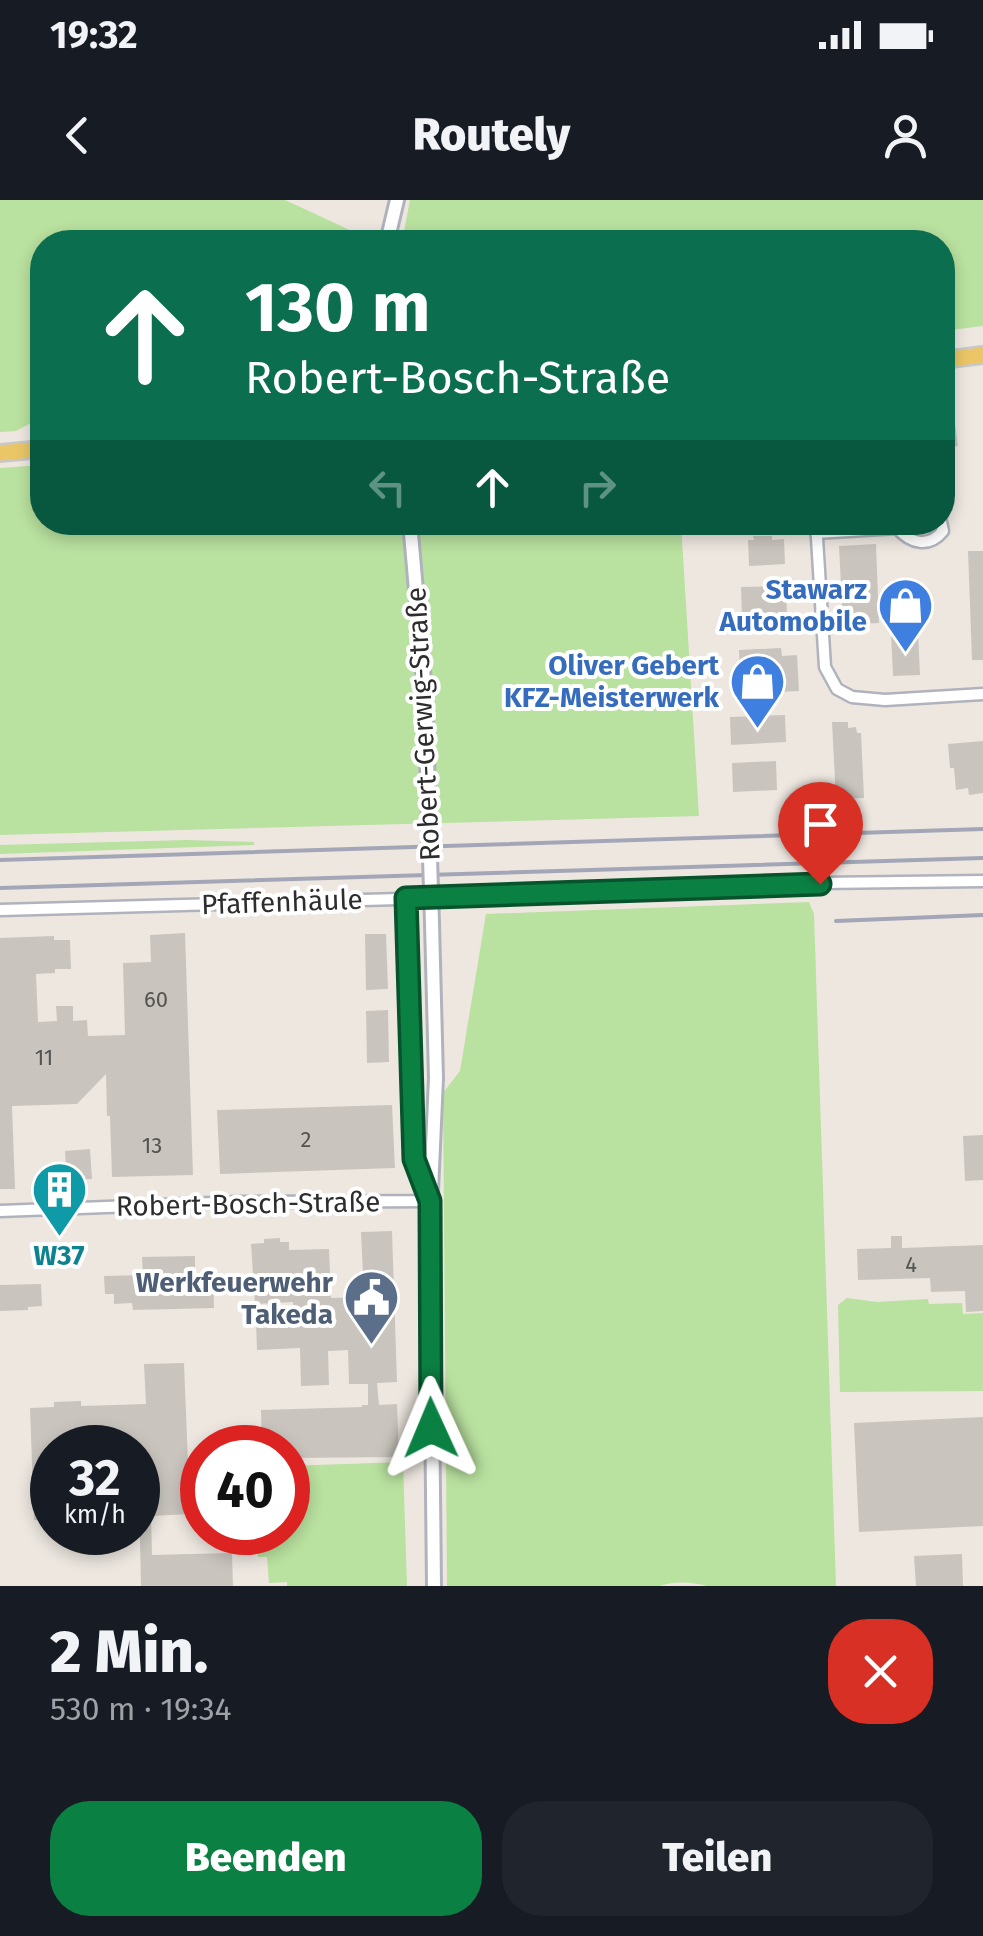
<!DOCTYPE html>
<html lang="de">
<meta charset="utf-8">
<style>
:root{--surface:#171b24;--page:#20242c;--text:#f1f3f6;--muted:#9ea1a6;--accent:#0b8043}
body{margin:0;font-family:"Fira Sans",sans-serif;background:var(--page);color:var(--text);height:100vh;display:flex;flex-direction:column;font-size:38px;white-space:nowrap}
*{box-sizing:border-box;margin:0}
p{font-size:32px;color:var(--muted)}
.icon{flex:none;width:55px;height:55px;fill:none;stroke:currentColor;stroke-width:2;stroke-linecap:round;stroke-linejoin:round}
.map{position:relative;height:1386px;overflow:hidden}
.side{display:flex;flex-direction:column;background:var(--surface);flex:1}
.side>*{flex:none}
.top-card{position:absolute;left:30px;top:30px;width:925px;height:305px;border-radius:40px;box-shadow:0 5px 15px #0003;background:#0b6e4f;color:#fff;overflow:hidden}
.speed{position:absolute;left:30px;top:1225px;display:flex;gap:20px;font-size:50px;font-weight:700;text-align:center}
.speed>*{display:grid;place-content:center;width:130px;height:130px;border-radius:50%;background:var(--surface);box-shadow:0 5px 15px #0003;line-height:1}
.speed small{font-size:25px;font-weight:400}
.speed .limit{border:15px solid #d22;background:#fff;color:#111}
.pin{position:absolute;display:grid;place-items:center;width:85px;height:85px;color:#fff;margin:-102px -42px;border-radius:50% 50% 50% 0;rotate:-45deg;box-shadow:0 0 10px #0007}
.pin .icon{rotate:45deg}
.me{position:absolute;width:110px;margin:-55px;rotate:359deg;stroke-linejoin:round;filter:drop-shadow(0 0 8px #0008)}
.turn{display:flex;align-items:center;gap:35px;height:210px;padding:0 50px;font-size:45px}
.turn .icon{width:130px;height:130px;stroke-width:2.5}
.turn b{display:block;font-size:70px;line-height:85px}
.lanes{display:flex;align-items:center;height:95px;padding:0 50px;background:#0003;justify-content:center;gap:50px;direction:ltr}
.lanes .off{opacity:.35}
.round{display:grid;place-items:center;flex:none;width:105px;height:105px;border-radius:40px;background:var(--page)}
.headline{display:flex;align-items:center;justify-content:space-between;height:170px;padding:0 50px}
h1{font-size:60px;font-weight:800;line-height:75px}
.button{display:flex;gap:20px;margin-top:auto;padding:20px 50px}
.button a{flex:1;height:115px;border-radius:40px;background:var(--accent);color:#fff;font-size:40px;font-weight:800;line-height:115px;text-align:center}
.button a+a{background:var(--page);color:var(--text)}
.status{display:flex;justify-content:space-between;align-items:center;height:70px;padding:0 50px;background:var(--surface);direction:ltr}
.status svg{height:28px;fill:currentColor}
header{display:flex;justify-content:space-between;align-items:center;height:130px;padding:0 50px;background:var(--surface);font-size:45px;font-weight:800}
.map>svg:first-child{display:block}
</style>
<div class="status"><b>19:32</b><svg viewBox="0 0 49 12"><path d="M0 12V9h3v3zM5 12V6h3v6zM10 12V3h3v9zM15 12V0h3v12zM26 1h20v11H26zM47 4h2v5h-2z"/></svg></div>
<header><svg class="icon" aria-label="back" viewBox="0 0 24 24"><path d="M15 5l-7 7 7 7"/></svg>Routely<svg class="icon" aria-label="person" viewBox="0 0 24 24"><circle cx="12" cy="8" r="4"/><path d="M4 21q1-7 8-7t8 7"/></svg></header>
<div class="map">
<svg width="983" height="1386" viewBox="0 0 983 1386">
<rect width="100%" height="100%" fill="#ede7e0"/>
<g fill="#b9e19f">
<path d="M0 0H285L367 38V42H42V217L16 231 0 232Z"/>
<path d="M410 0H983V126L943 131 942 42H402Z"/>
<path d="M42 265V322H399L401 325 418 322 681 323 699 616 0 635V268Z"/>
<path d="M187 640 254 642V645L0 654V645Z"/>
<path d="M809 702 814 714 836 1386H707C691 1382 676 1381 660 1386H447L443 893 460 871 486 714Z"/>
<path d="M847 1098 877 1102 928 1099 929 1104 962 1103 963 1114 983 1113V1191L840 1192 838 1105Z"/>
<path d="M403 1262 407 1386H287V1382L269 1383 267 1357H258L256 1333 288 1332V1266Z"/>
</g>
<g fill="#c9c5be">
<path d="M952 201 958 246 942 248V202Z"/>
<path d="M753 336H772V340L784 339 785 364 749 366 748 340H754Z"/>
<path d="M876 344 879 423 843 425 839 346Z"/>
<path d="M968 351H983V460H972Z"/>
<path d="M786 386 787 417 742 419 741 387Z"/>
<path d="M918 432 920 475 893 476 891 433Z"/>
<path d="M781 448 782 456 797 455 799 491 731 494V481H740L739 450Z"/>
<path d="M785 515 786 542 731 545 730 517Z"/>
<path d="M832 522H848V528L856 527 857 533H861L864 598 836 599Z"/>
<path d="M983 541V593L969 595 968 588 956 590 954 568H950L948 544Z"/>
<path d="M776 561 777 590 733 592 732 563Z"/>
<path d="M185 733 193 975 112 977 110 916H107L106 874 77 904 12 906 15 989H0V738L54 736V740H70L71 769H55V773L36 774 38 822 57 821 56 806H73V821L87 820 88 836 125 835 123 763 151 762 150 735Z"/>
<path d="M365 734H386L388 789 366 790Z"/>
<path d="M388 810 389 862 367 863 366 811Z"/>
<path d="M392 905 395 968 220 974 217 910Z"/>
<path d="M983 935V980L965 981 963 936Z"/>
<path d="M90 949 92 979 74 980 66 972 65 951Z"/>
<path d="M392 1031 397 1182 377 1183 379 1205 397 1204 399 1257 288 1258V1248H262L261 1210 362 1207V1205H368V1184H349L348 1150 328 1151 329 1185 301 1186 300 1148 257 1150 256 1123 294 1121 293 1102 255 1104 251 1044 264 1043V1039L280 1038V1042H289V1050L329 1049 331 1098 364 1097 361 1032Z"/>
<path d="M891 1036H902V1048L983 1045V1111L966 1112 965 1091 931 1092 930 1078 858 1080 857 1049 891 1048Z"/>
<path d="M195 1056V1073H213L214 1108 133 1110 132 1103 114 1104V1094H105L104 1076 143 1075 142 1057Z"/>
<path d="M41 1084 42 1106 28 1107V1110L0 1111V1085Z"/>
<path d="M184 1163 190 1314 151 1316 152 1355 232 1353 233 1386H141L138 1248H52V1320H34L30 1208 54 1207V1202L81 1201V1206L146 1204 144 1164Z"/>
<path d="M983 1217V1326L859 1332 854 1223Z"/>
<path d="M962 1354 963 1386H916L914 1356Z"/>
</g>
<g fill="none" stroke-linecap="round" stroke-linejoin="round">
<defs>
<g id="minor">
<path d="M816 322 825 467 837 489 852 497 885 500 983 494"/>
<path d="M897 328C911 344 929 348 943 331L941 322"/>
<path d="M816 333 897 328 903 322"/>
<path d="M0 710 472 697 820 683 983 681"/>
<path d="M0 1011 239 1002 430 1001 414 959 406 698"/>
</g>
<g id="tertiary">
<path d="M387 42 397 0"/>
<path d="M410 322 425 493 429 624"/>
<path d="M432 724 436 878 430 1014 434 1386"/>
</g>
<g id="primary">
<path d="M942 160 983 155"/>
<path d="M0 253 42 249"/>
</g>
</defs>
<use href="#minor" stroke="#b0b3bc" stroke-width="15"/>
<use href="#tertiary" stroke="#b0b3bc" stroke-width="18"/>
<use href="#primary" stroke="#c8c8c8" stroke-width="20"/>
<use href="#minor" stroke="#fff" stroke-width="10"/>
<use href="#tertiary" stroke="#fff" stroke-width="12"/>
<use href="#primary" stroke="#ebc667" stroke-width="15"/>
<g stroke="#a2a6b6" stroke-width="4">
<path d="M0 660 983 629"/>
<path d="M0 688 983 658"/>
<path d="M836 721 983 715"/>
</g>
<defs>
<path id="tertiary-bridge" d="M429 624 432 724"/>
</defs>
<use href="#tertiary-bridge" stroke="#b0b3bc" stroke-width="18" stroke-linecap="butt"/>
<use href="#tertiary-bridge" stroke="#fff" stroke-width="12"/>
</g>
<g fill="none" stroke-linecap="round" stroke-linejoin="round">
<defs>
<path id="route" d="M431 1228 430 1001 414 959 406 698 820 684"/>
</defs>
<use href="#route" stroke="#07532c" stroke-width="25"/>
<use href="#route" stroke="#0b8043" stroke-width="18"/>
</g>
<defs>
<symbol id="shop-pin" viewBox="-11 -11 22 30"><path d="M0 17L-7.5 6A9.5 9.5 0 1 1 7.5 6Z" fill="#3f7fe0" stroke="#fff"/><path d="M-5-2.5h2.3a2.7 3.5 0 0 1 5.4 0H5L5.5 6h-11ZM-1.5-2.5h3a1.5 2.3 0 0 0-3 0Z" fill="#fff"/></symbol>
<symbol id="building-pin" viewBox="-11 -11 22 30"><path d="M0 17L-7.5 6A9.5 9.5 0 1 1 7.5 6Z" fill="#0f9aa8" stroke="#fff"/><path d="M-4-6H4V6H1V3H-1V6H-4ZM-2.5-4.3h1.7v1.8h-1.7ZM.8-4.3h1.7v1.8H.8ZM-2.5-1h1.7V.8h-1.7ZM.8-1h1.7V.8H.8Z" fill="#fff"/></symbol>
<symbol id="civic-pin" viewBox="-11 -11 22 30"><path d="M0 17L-7.5 6A9.5 9.5 0 1 1 7.5 6Z" fill="#5c6f8a" stroke="#fff"/><path d="M-.6-6.5H3V-4.5H.6V-3L4-1V1h2V6H-6V1h2V-1L-.6-3ZM-1.2 2.5V6h2.4V2.5Z" fill="#fff"/></symbol>
</defs>
<g fill-rule="evenodd">
<use href="#shop-pin" x="874" y="374" width="63" height="86"/>
<use href="#shop-pin" x="726" y="450" width="63" height="86"/>
<use href="#building-pin" x="28" y="958" width="63" height="86"/>
<use href="#civic-pin" x="340" y="1066" width="63" height="86"/>
</g>
<g text-anchor="middle" dominant-baseline="central" stroke-width="8" stroke-linejoin="round" paint-order="stroke">
<g font-size="22" fill="#545351">
<text x="156" y="799">60</text>
<text x="44" y="857">11</text>
<text x="306" y="939">2</text>
<text x="152" y="945">13</text>
<text x="911" y="1064">4</text>
</g>
<g font-size="28" font-weight="bold" fill="#366cbe" stroke="#fff" text-anchor="end">
<text x="867" y="389">Stawarz<tspan x="867" dy="32">Automobile</tspan></text>
<text x="719" y="465">Oliver Gebert<tspan x="719" dy="32">KFZ-Meisterwerk</tspan></text>
</g>
<g font-size="28" fill="#2d2d2d" stroke="#fff">
<text transform="translate(423 524) rotate(-93)">Robert-Gerwig-Straße</text>
<text transform="translate(282 702) rotate(-2)">Pfaffenhäule</text>
<text transform="translate(248 1004) rotate(-1)">Robert-Bosch-Straße</text>
</g>
<g font-size="28" font-weight="bold" fill="#0d838f" stroke="#fff">
<text x="59" y="1055">W37</text>
</g>
<g font-size="28" font-weight="bold" fill="#4e5e75" stroke="#fff" text-anchor="end">
<text x="333" y="1082">Werkfeuerwehr<tspan x="333" dy="32">Takeda</tspan></text>
</g>
</g>
</svg>
<div class="speed"><div>32<small>km/h</small></div><div class="limit">40</div></div>
<div class="pin" style="left:820px;top:684px;background:#d93025"><svg class="icon" aria-label="arrive" viewBox="0 0 24 24"><path d="M6 21V4h12l-3 4 3 4H6"/></svg></div>
<svg class="me" style="left:431px;top:1228px" viewBox="-20 -20 40 40"><path d="M0-17L14 15 0 8-14 15z" fill="#0b8043" stroke="#fff" stroke-width="4"/></svg>
<div class="top-card">
<div class="turn"><svg class="icon" aria-label="ahead" viewBox="0 0 24 24"><path d="M12 20V5M6 11l6-6 6 6"/></svg><div><b>130 m</b>Robert-Bosch-Straße</div></div>
<div class="lanes"><svg class="icon off" aria-label="left" viewBox="0 0 24 24"><path d="M17 20v-9H6M10 6l-5 5 5 5"/></svg><svg class="icon" aria-label="ahead" viewBox="0 0 24 24"><path d="M12 20V5M6 11l6-6 6 6"/></svg><svg class="icon off" aria-label="right" viewBox="0 0 24 24"><path d="M7 20v-9h11M14 6l5 5-5 5"/></svg></div>
</div>
</div>
<section class="side">
<div class="headline"><div><h1>2 Min.</h1><p>530 m · 19:34</p></div><a class="round" style="background:#d93025;color:#fff"><svg class="icon" aria-label="close" viewBox="0 0 24 24"><path d="M6 6l12 12M18 6L6 18"/></svg></a></div>
<div class="button"><a>Beenden</a><a>Teilen</a></div>
</section>
